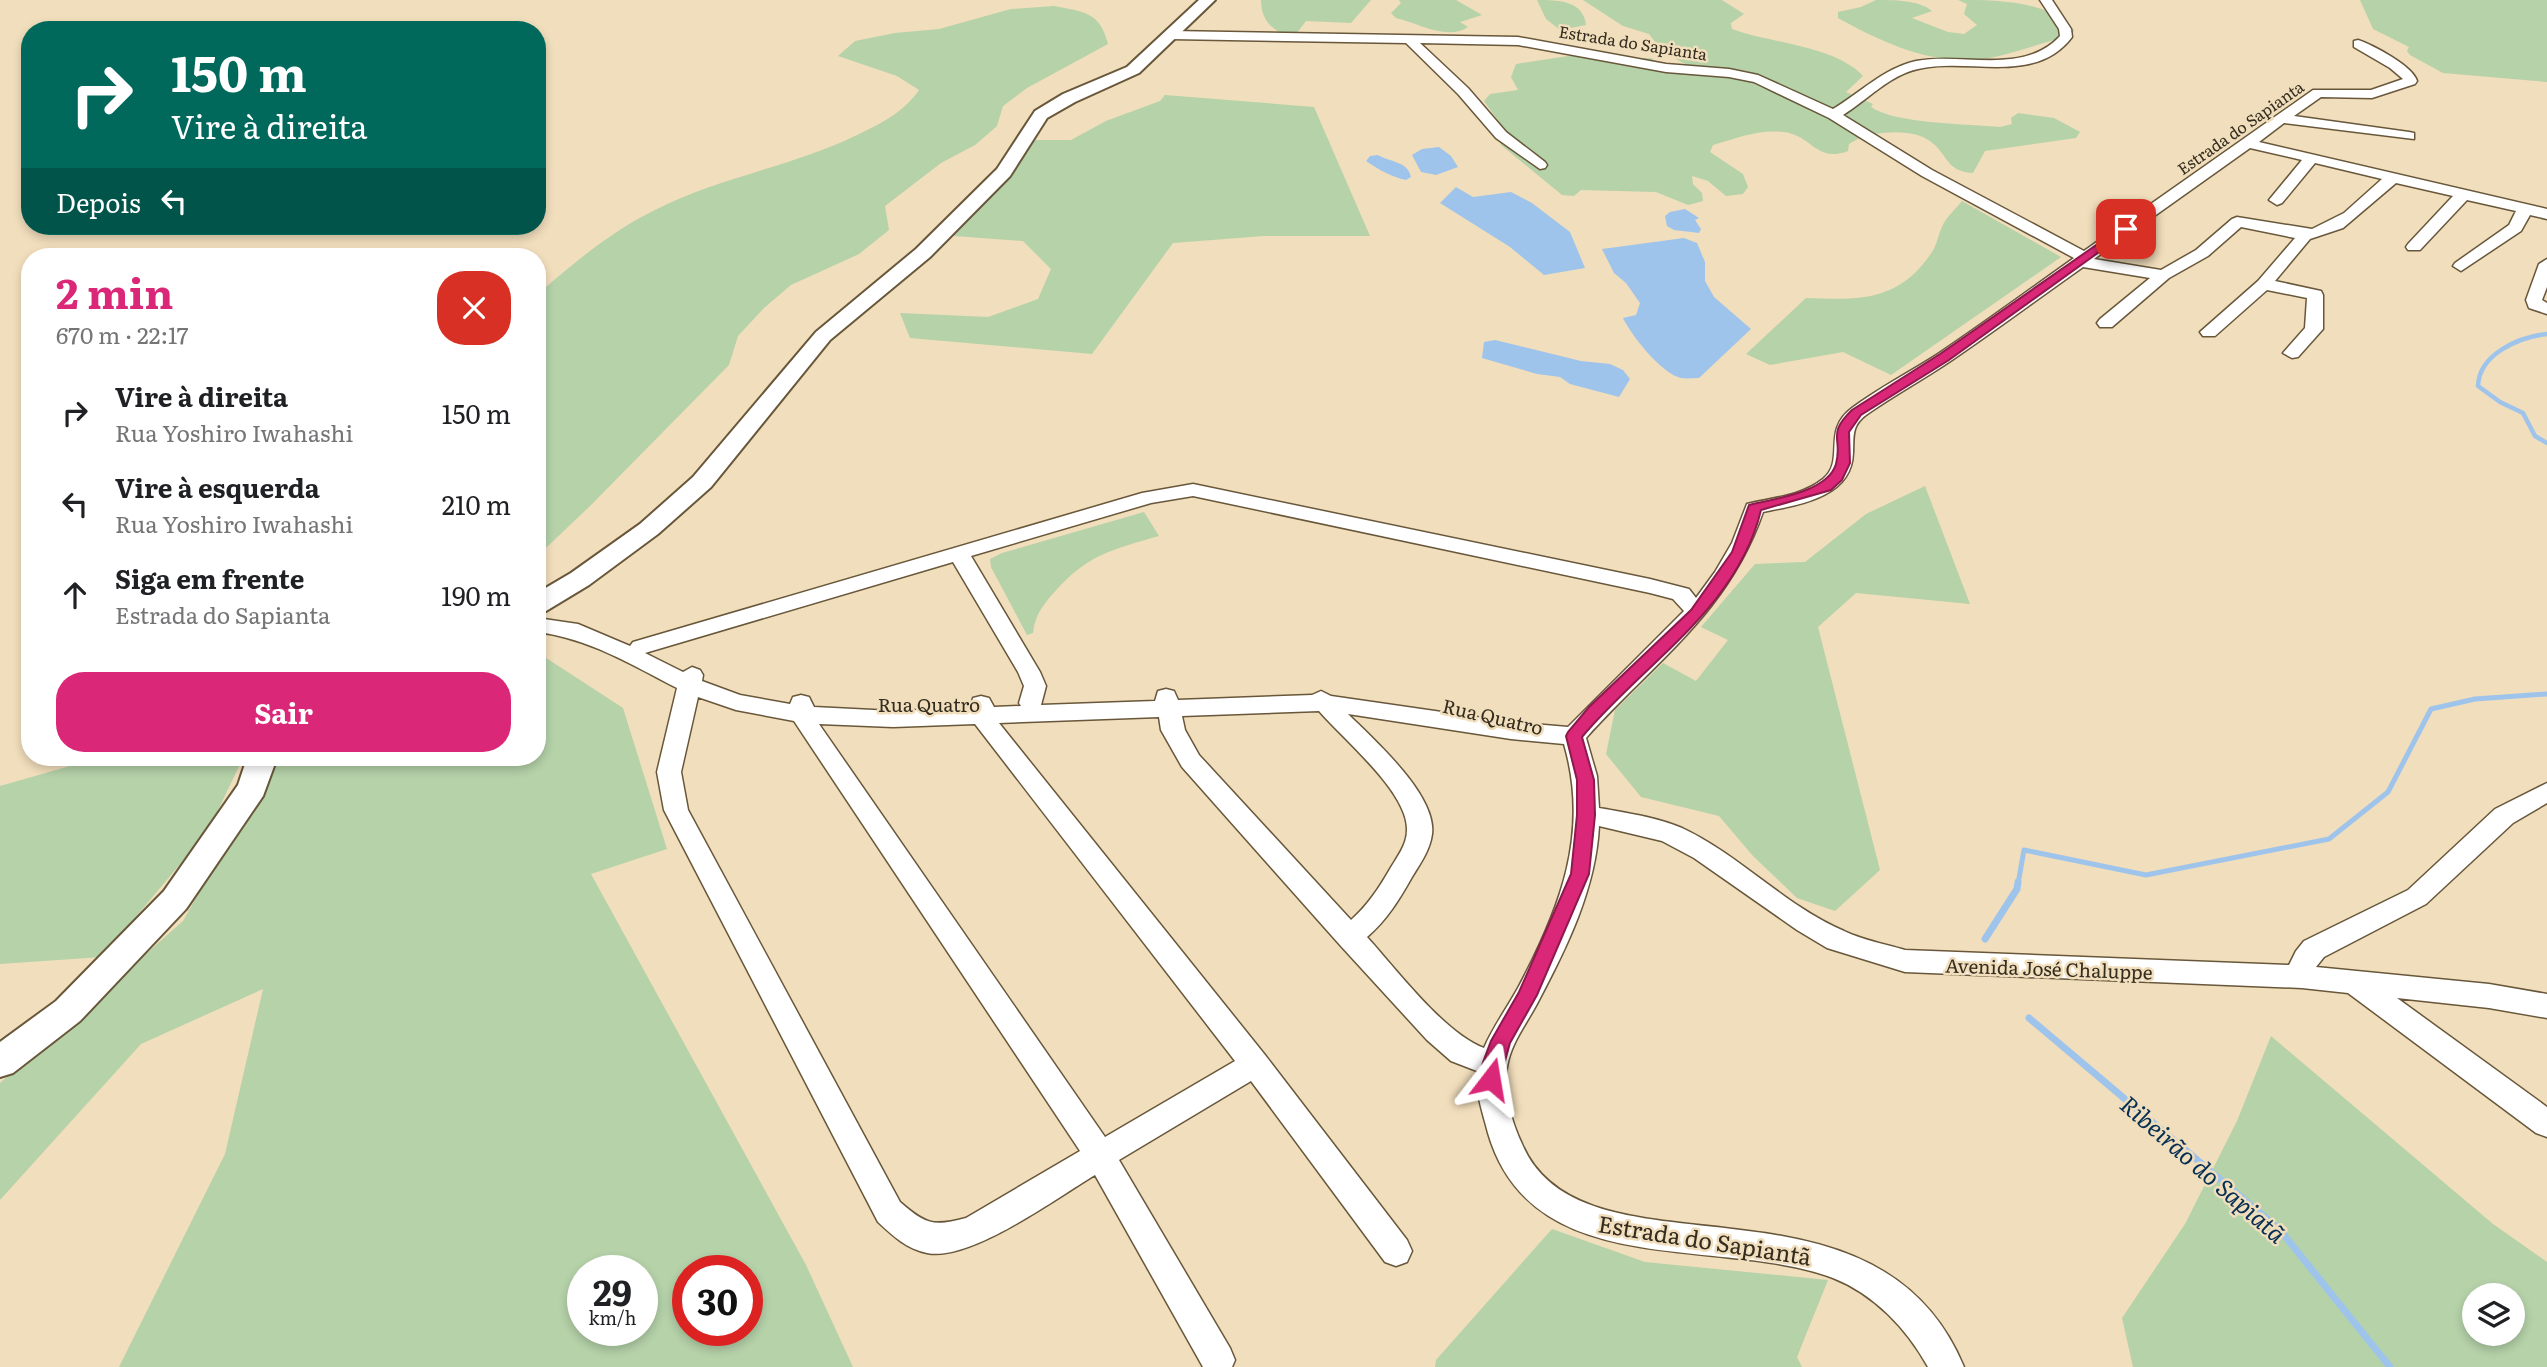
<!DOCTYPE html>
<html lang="pt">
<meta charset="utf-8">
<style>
:root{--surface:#fff;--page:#f2f2f2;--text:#202124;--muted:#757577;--accent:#db2777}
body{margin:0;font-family:Literata,serif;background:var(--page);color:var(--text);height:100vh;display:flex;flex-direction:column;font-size:26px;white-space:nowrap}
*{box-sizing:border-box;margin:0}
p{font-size:23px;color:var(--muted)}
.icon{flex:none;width:38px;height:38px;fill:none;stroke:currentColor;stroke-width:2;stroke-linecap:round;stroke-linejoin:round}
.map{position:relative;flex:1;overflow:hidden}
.side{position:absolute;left:21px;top:248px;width:525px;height:518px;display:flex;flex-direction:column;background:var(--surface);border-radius:28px;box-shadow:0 4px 10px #0003}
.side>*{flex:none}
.top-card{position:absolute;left:21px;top:21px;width:525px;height:214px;border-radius:28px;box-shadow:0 4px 10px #0003;background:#00695c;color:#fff;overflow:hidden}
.fabs{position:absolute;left:2462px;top:1283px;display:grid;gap:14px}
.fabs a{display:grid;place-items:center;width:63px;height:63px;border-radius:50%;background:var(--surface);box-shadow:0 4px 10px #0003;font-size:35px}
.speed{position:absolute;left:567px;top:1255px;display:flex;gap:14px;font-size:35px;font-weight:700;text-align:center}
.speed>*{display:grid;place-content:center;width:91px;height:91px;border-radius:50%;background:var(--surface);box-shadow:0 4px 10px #0003;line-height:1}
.speed small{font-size:18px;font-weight:400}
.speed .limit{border:10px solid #d22;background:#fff;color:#111}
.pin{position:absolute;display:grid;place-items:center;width:60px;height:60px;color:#fff;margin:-30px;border-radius:14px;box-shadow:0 4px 10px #0006}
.me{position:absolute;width:77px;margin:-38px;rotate:14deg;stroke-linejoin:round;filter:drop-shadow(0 0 5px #0008)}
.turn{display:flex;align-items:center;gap:24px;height:147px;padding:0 35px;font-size:32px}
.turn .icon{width:91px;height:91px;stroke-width:2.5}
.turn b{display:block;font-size:49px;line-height:60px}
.then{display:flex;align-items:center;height:66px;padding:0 35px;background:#0003;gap:14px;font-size:26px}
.round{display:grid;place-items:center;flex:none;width:74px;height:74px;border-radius:28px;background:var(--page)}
.headline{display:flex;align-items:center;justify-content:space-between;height:119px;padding:0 35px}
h1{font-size:42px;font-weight:700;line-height:52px;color:var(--accent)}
.primary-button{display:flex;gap:14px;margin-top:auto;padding:14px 35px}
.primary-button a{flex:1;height:80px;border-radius:28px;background:var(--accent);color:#fff;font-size:28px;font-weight:700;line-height:80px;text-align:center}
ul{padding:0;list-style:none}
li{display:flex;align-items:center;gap:21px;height:91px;padding:0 35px}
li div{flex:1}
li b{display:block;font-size:26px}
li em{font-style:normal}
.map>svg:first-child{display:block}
</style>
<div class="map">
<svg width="2547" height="1367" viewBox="0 0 2547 1367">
<rect width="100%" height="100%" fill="#f1debc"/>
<g fill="#b5d2a9" fill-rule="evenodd">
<path d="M1261 0H1371L1351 23 1306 21 1296 34 1288 36C1271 30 1261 19 1261 0Z"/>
<path d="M1399 0H1456L1482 15 1460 22 1468 27C1447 41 1418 23 1396 18L1391 13 1401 3Z"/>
<path d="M1537 0C1557 0 1583 0 1586 25L1560 30 1546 19Z"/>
<path d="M1583 0H1722L1744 14 1731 23 1732 29C1769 43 1836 46 1863 76L1846 92 1873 104 1871 107C1895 124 1969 124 2000 127L2012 124 2011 118 2018 113 2054 118 2080 132 2076 138 1985 151 1973 173C1945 171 1949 155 1930 141 1911 127 1867 131 1849 144L1848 151C1816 163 1813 136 1784 132 1759 129 1736 138 1713 145L1710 152 1743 174 1748 187 1743 194 1726 196 1708 181 1692 176 1693 184 1702 193 1703 201 1688 205 1656 192 1581 190 1574 196 1562 195 1501 145 1499 139 1504 129 1484 101 1490 94 1518 90 1511 77 1516 64 1588 53 1617 58H1651L1659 63 1693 68 1663 52 1649 34 1623 26Z"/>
<path d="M1876 0C1894 0 1919 0 1932 11L1912 18 1948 32 1964 34 1977 25 1964 14 1967 4 1958 0C1994 0 2050 0 2074 30L2072 36C2047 41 2023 50 1999 56 1941 70 1887 45 1838 18V12L1861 7Z"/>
<path d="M2360 0H2547V82L2443 73 2410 55 2407 51 2409 47 2373 29Z"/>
<path d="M1054 6C1083 12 1100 11 1108 44L1027 88 1003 106 997 126 975 145 941 163 885 206 889 230 859 254 791 285 764 308 738 336 729 365 590 506 548 546 537 552V297L546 287C580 258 614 230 655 210 717 178 790 167 855 136 880 124 903 113 919 90L897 76 838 56 855 41 895 33 939 29 1011 9Z"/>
<path d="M1165 95 1314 107 1370 236H1264L1173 243 1092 354 910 338 900 313 988 317 1038 299 1051 269 1023 241 954 236 1034 140H1071L1106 121 1160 101Z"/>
<path d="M1962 201 2061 257 1891 375 1843 352 1770 365 1746 354 1806 298C1859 300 1899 302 1932 252 1937 245 1938 235 1942 227 1946 217 1956 209 1962 201Z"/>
<path d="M1925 486 1970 604 1856 593 1818 627 1880 870 1835 911 1797 898 1753 856 1719 816 1641 797 1606 754 1615 710 1663 663 1696 681 1728 640 1701 627 1755 564 1805 562 1866 514Z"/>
<path d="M1144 512 1159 536C1115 549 1091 553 1059 587 1046 601 1035 613 1033 633L1027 635 991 567 990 559 1002 553Z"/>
<path d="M537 652 623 708 667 849 591 874 806 1265 853 1367H119L225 1154 263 989 141 1044 0 1200V1083L183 921 275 758H537ZM583 1270H642V1330H583ZM688 1270H747V1330H688Z"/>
<path d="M98 758H243L208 831 102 957 0 964V786Z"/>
<path d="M2271 1036 2493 1224 2547 1262V1367H2133L2122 1318 2185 1224 2237 1121ZM2474 1295H2513V1334H2474Z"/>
<path d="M1552 1229 1645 1262 1828 1280 1797 1357 1802 1367H1435L1436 1360Z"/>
</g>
<g fill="#9fc4ec">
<path d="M1439 147 1451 156 1458 167 1436 175 1421 172 1412 155 1422 149Z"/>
<path d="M1378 155C1389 162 1408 161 1411 177L1406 180C1392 177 1379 170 1366 161L1370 156Z"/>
<path d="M1456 187 1473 197 1511 192 1532 203 1570 232 1585 268 1544 275 1510 247 1440 203Z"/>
<path d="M1685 209 1699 218 1695 220 1701 229 1699 233 1674 230 1667 226 1665 216 1670 212Z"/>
<path d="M1684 238 1697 243 1705 262V281L1714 297 1751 329 1699 378C1693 378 1686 379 1681 378 1662 374 1631 335 1623 318L1636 315 1640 303 1626 283 1614 273 1602 249Z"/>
<path d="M1495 340 1581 361 1610 364 1623 370 1630 379 1619 397 1570 384 1560 377 1537 374 1482 358 1484 342Z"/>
</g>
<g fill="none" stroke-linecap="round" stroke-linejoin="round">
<path stroke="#9fc4ec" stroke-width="4.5" d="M2547 334C2519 337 2479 354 2478 386L2500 402 2523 413 2535 436 2547 443"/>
<path stroke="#9fc4ec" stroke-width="5" d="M2018 884 2024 850 2146 875 2329 839 2388 792 2431 709 2475 699 2547 694"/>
<g stroke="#9fc4ec" stroke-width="7">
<path d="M1985 939 2017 889 2018 882"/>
<path d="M2029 1018 2280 1230 2390 1367"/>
</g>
<defs>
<g id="minor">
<path d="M2040 0H2052L2071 29 2072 37C2035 86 1969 57 1918 69 1890 75 1867 100 1843 115L1932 170 2084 251 2313 90H2371L2403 79 2390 68 2354 47V41L2358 40C2373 45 2413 66 2417 81L2415 84 2372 98 2321 97 2294 116 2409 132 2414 133V139L2284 123 2259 142 2547 209V219L2530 215 2521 231 2461 271 2453 266 2455 263 2509 225 2516 211 2467 200 2420 250H2408L2406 247 2408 244 2453 196 2396 183 2343 228 2310 239 2275 281 2321 291 2323 295V329L2298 357 2292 358 2283 353 2305 328 2307 298 2267 290 2215 336H2203L2200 332 2258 281 2295 238 2241 227 2208 256 2169 278 2112 327H2100L2097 323 2100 319 2150 278 2083 267C2039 298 1996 330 1952 360 1924 379 1893 396 1866 415 1851 426 1854 437 1853 453 1852 498 1797 505 1763 512 1728 613 1655 661 1586 738L1597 776 1599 808C1627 813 1656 817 1682 828 1740 855 1785 906 1844 931 1863 940 1885 944 1905 950L2289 965 2296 951 2304 941 2408 890 2495 809 2547 783V803L2513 823 2426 904 2324 957 2316 967 2489 984 2547 994V1018L2489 1008 2397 998 2547 1107V1137L2536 1133 2348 993 2302 988 1905 972 1827 948 1797 930 1694 858 1662 841 1599 826C1596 888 1567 947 1539 1000 1528 1022 1511 1042 1507 1067 1502 1090 1512 1123 1522 1144 1583 1288 1875 1152 1964 1367H1928C1907 1329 1874 1294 1833 1278 1719 1235 1532 1284 1488 1133 1483 1113 1475 1092 1477 1071L1451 1061 1427 1040 1340 945 1182 767 1161 730 1159 717 999 723 1265 1055 1407 1240 1412 1251 1407 1262 1396 1266 1385 1262 1251 1081 1119 1160 1230 1348 1235 1360 1232 1367H1203L1095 1175C1058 1197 970 1262 927 1253 907 1249 893 1236 878 1222L664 810 657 772 677 688C632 665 588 638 537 632V618L578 624 630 646 633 642 1142 493 1193 484 1650 579 1689 589 1696 598 1715 572 1732 543 1747 504C1772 498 1802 496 1823 479 1846 460 1821 431 1852 408 1879 388 1910 372 1938 354 1984 323 2029 290 2074 258L1922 176 1829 118 1754 82 1729 77 1666 72 1518 45 1420 43 1468 88 1506 132 1545 162 1547 165 1545 168 1540 169 1496 138 1458 94 1406 43 1171 39 1165 35 1171 31 1518 37 1666 64 1729 69 1758 75 1833 109C1860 93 1884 68 1916 61 1963 52 2023 76 2060 36L2059 29ZM2250 148 2302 160 2269 200 2277 205 2282 203 2315 163 2382 179 2344 213 2312 229 2237 217 2232 219 2196 250 2161 270 2094 259ZM1193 496 1650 593 1673 599 1684 611 1568 727 1511 722 1331 696 1321 691 1312 695 1178 700 1174 691 1166 689 1158 691 1155 701 1041 705 1046 686 1040 672 971 556 1151 503ZM953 562 1018 672 1024 686 1019 703 1021 706 994 707 989 698 981 696 973 698 971 708 893 711 814 707 809 697 801 695 793 697 790 704 740 695 702 681 703 675 700 670 692 667 683 672 645 653ZM698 697 736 710 794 721 1080 1151 966 1218C933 1227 925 1224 900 1202L688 810 681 772ZM1319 711C1343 739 1408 792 1407 830 1407 845 1397 857 1390 869 1379 888 1368 905 1351 920L1199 755 1185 730 1182 716ZM1348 714 1511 739 1564 744C1590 833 1560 909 1518 988 1507 1008 1493 1027 1484 1048 1444 1033 1397 970 1367 937 1387 920 1399 900 1412 877 1420 864 1430 850 1432 834 1437 795 1373 739 1348 714ZM819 724 893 727 975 724 1235 1061 1105 1137Z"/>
<path d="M2547 259V287L2542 300 2547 303V314L2529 308 2526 300 2539 264Z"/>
</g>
<g id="major">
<path d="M1199 0H1215L1139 73 1075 102 1047 118 1010 176 930 257 830 340 711 487 658 534 589 585 546 611 537 613V593L571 573 640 524 693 477 816 332 916 249 997 169 1035 111 1063 94 1127 67Z"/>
<path d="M247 758H277L263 796 186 909 80 1021 13 1073 0 1077V1042L56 1001 164 891 238 785Z"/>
</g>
</defs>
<use href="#minor" stroke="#68573a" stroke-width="3"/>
<use href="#major" stroke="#68573a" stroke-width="4"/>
<use href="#minor" fill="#fff" fill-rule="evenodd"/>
<use href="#major" fill="#fff" fill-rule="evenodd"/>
</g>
<path fill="#db2777" stroke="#8e194d" stroke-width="2" d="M2122 227 2131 229 1949 360 1861 415 1849 432 1850 463 1842 480 1831 490 1761 510C1738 608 1643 664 1582 737L1594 780 1595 815 1589 874 1537 995 1510 1043 1498 1086 1491 1088 1484 1086 1481 1079 1482 1065 1491 1041 1519 992 1571 874 1577 815V780L1566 736 1568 732 1589 707 1691 610 1732 552 1749 505C1774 499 1828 492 1836 464 1843 438 1826 435 1852 410L1940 354Z"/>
<g text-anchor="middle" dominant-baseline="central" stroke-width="5" stroke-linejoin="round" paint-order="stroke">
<g font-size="16" fill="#332c1f" stroke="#f1debc">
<text transform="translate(1633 42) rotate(9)">Estrada do Sapianta</text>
<text transform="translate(2240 127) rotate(-35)">Estrada do Sapianta</text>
</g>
<g font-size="19" fill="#332c1f" stroke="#f1debc">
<text x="929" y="704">Rua Quatro</text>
<text transform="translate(1493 716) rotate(13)">Rua Quatro</text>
<text transform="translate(2049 968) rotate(2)">Avenida José Chaluppe</text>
</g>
<g font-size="23" fill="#332c1f" stroke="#f1debc">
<text transform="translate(1705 1239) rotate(9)">Estrada do Sapiantã</text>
</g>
<g font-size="24" font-style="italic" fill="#062f54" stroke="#f1debc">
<text transform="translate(2204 1168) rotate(41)">Ribeirão do Sapiatã</text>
</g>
</g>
</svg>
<div class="fabs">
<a><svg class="icon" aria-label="layers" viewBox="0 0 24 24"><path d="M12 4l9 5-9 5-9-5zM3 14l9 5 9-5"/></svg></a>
</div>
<div class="speed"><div>29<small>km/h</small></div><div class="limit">30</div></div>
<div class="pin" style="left:2126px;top:229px;background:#d93025"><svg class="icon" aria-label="arrive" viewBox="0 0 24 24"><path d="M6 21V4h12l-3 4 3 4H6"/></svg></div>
<svg class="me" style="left:1491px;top:1079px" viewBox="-20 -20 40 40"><path d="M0-17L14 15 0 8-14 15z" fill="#db2777" stroke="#fff" stroke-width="4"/></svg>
<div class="top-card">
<div class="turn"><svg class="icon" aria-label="right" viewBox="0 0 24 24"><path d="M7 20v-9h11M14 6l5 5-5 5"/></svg><div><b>150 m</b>Vire à direita</div></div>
<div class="then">Depois<svg class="icon" aria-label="left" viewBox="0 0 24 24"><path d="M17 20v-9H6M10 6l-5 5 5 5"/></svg></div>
</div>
<section class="side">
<div class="headline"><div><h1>2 min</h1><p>670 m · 22:17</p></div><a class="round" style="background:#d93025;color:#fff"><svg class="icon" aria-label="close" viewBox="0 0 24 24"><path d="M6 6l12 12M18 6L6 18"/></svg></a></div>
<ul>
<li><svg class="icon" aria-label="right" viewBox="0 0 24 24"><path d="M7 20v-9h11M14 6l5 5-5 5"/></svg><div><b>Vire à direita</b><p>Rua Yoshiro Iwahashi</p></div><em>150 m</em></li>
<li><svg class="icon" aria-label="left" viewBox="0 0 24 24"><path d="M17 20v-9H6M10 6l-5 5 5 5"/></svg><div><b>Vire à esquerda</b><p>Rua Yoshiro Iwahashi</p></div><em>210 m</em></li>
<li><svg class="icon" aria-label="ahead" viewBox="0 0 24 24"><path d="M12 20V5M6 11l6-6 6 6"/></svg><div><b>Siga em frente</b><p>Estrada do Sapianta</p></div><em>190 m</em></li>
</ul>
<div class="primary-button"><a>Sair</a></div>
</section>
</div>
